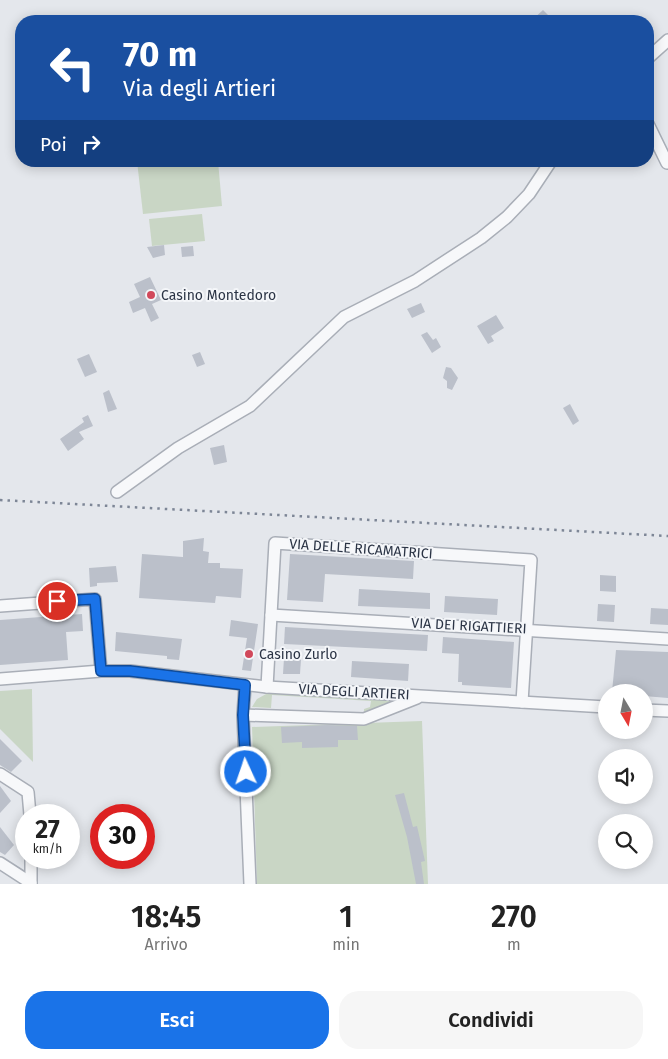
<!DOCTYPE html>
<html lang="it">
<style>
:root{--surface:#fff;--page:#f6f6f6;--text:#222;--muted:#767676;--accent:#1a73e8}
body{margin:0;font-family:"Fira Sans",sans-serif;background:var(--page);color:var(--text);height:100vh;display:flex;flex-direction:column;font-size:19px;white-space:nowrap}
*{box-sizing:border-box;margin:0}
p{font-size:16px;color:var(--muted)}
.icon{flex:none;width:28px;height:28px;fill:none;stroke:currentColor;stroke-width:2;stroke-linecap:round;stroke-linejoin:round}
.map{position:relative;height:884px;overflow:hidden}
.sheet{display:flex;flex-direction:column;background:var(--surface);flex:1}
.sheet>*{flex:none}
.hud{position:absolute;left:15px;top:15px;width:639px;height:152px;border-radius:20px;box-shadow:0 2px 12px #0003;background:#1a4fa0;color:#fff;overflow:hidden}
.needle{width:32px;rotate:170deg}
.fabs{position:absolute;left:598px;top:684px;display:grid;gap:10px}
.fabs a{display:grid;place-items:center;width:55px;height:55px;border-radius:50%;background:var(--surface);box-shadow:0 2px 12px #0003;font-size:25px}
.speed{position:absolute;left:15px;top:804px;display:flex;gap:10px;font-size:25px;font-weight:700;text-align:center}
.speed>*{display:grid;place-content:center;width:65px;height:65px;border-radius:50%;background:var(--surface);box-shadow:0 2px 12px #0003;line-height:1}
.speed small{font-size:12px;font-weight:400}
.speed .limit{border:8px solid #d22;background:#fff;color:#111}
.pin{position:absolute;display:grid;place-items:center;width:42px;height:42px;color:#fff;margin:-21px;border:2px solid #fff;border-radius:50%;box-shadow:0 1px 5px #0007}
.me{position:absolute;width:55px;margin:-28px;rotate:357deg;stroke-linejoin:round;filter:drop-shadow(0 0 4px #0008)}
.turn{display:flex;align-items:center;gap:18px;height:105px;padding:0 25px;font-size:22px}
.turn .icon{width:65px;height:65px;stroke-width:2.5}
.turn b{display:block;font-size:35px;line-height:42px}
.then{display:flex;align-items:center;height:48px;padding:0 25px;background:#0003;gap:10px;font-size:19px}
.eta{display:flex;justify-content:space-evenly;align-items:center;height:85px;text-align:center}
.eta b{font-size:30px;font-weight:600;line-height:35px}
.primary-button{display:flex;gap:10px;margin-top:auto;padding:10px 25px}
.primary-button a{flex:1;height:58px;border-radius:20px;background:var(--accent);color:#fff;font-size:20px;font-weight:600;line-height:58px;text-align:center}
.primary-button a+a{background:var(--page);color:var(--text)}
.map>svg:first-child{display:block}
</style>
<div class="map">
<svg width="668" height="884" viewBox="0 0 668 884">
<rect width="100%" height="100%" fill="#e4e7ec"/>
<g fill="#c9d6c5">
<path d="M137 161H218L222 206 143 214Z"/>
<path d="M202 214 205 241 152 246 149 219Z"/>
<path d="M32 689V693L33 762 0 729V691Z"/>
<path d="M268 693 394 700V701L364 713V709L370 707 371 701 272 695 271 708 252 707 257 699Z"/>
<path d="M422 721 428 884H257L252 727Z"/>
</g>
<g fill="#bbc0ca">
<path d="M543 10 554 21H531Z"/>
<path d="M164 245 165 255 153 258 147 247Z"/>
<path d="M193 246 194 256 182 257 181 247Z"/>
<path d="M150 277 161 300 152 304 159 318 151 322 145 308 133 313 129 302 140 297 134 284Z"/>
<path d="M421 303 425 312 412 318 407 309Z"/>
<path d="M496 315 504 328 491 336 494 341 488 344 477 326Z"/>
<path d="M427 332 433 340 436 338 441 347 432 353 421 335Z"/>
<path d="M200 352 205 364 197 367 192 355Z"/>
<path d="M89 354 97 372 85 377 77 359Z"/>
<path d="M446 367 451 368 458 378 452 390 447 388V381L443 378Z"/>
<path d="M109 390 117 409 108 412 103 393Z"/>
<path d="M570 404 579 421 573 425 563 408Z"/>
<path d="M88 415 93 426 79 432 84 439 68 451 60 439 84 422 82 418Z"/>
<path d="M224 445 227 462 214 465 210 448Z"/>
<path d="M204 538 203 551 209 552 208 563H220V568L243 569 241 598 216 596 215 603 139 598 142 554 183 557V541Z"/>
<path d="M290 554 414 561 413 579 325 574 323 602 287 600Z"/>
<path d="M116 566 118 582 97 583V586L90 587 89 568Z"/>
<path d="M600 575 616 576V592L600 591Z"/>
<path d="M359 589 430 593V609L358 606Z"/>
<path d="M445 596 498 599 497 615 444 612Z"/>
<path d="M598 604 615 605 614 622 597 621Z"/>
<path d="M651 608 668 609V625L650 624Z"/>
<path d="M82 614 83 631 66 632 68 660 0 665V620Z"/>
<path d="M231 620 258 624 251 671 242 670 247 638 229 636Z"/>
<path d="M285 627 428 635 427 651 284 644Z"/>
<path d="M116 632 182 639 179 660 167 659V656L115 651Z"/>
<path d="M443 637 514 642 511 688 462 685V682H458L459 654 442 653Z"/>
<path d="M616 650 668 652V698L644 696V692H612Z"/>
<path d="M284 658 301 659 300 674H283Z"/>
<path d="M352 661 409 664 408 681 351 677Z"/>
<path d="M327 725 357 726 358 740H338V747L302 748V742L282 743 281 727Z"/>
<path d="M0 739 22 761 11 772 0 765Z"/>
<path d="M0 786 11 801 0 813Z"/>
<path d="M404 793 413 827 417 826 425 861 421 862 424 884H416L407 837 395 795Z"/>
<path d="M0 827 14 845 5 855 0 852Z"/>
</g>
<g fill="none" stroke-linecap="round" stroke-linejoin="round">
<defs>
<g id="minor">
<path d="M648 58 668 40"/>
<path d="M648 124 667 163"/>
<path d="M117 492 178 448 250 406 344 317 415 281 481 238 507 217 529 194 551 161"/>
<path d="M0 606 95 599 101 671"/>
<path d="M271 615 668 639"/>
<path d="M0 679 101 671H130L267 687 606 707"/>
<path d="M245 685 243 715 250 884"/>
<path d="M267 687 275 543 531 560 522 702"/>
<path d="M644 710 668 711"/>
<path d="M243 715 364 719 417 698"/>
<path d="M0 774 28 792 30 815"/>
<path d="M31 858V884"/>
<path d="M0 863 31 883"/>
</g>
</defs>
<use href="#minor" stroke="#a9aeb7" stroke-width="14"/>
<use href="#minor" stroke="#f7f8fa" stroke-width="11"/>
<path stroke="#7d8696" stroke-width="2.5" stroke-dasharray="2.5 5" stroke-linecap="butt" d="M0 500 668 536"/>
</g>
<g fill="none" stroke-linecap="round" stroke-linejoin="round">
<defs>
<path id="route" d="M57 601 95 599 101 671H130L245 685 243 715 246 772"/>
</defs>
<use href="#route" stroke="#114b97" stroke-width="12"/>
<use href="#route" stroke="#1a73e8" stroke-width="9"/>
</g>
<g fill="#d1495b" stroke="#f4f6f9" stroke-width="2">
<circle cx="151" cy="295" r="5"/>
<circle cx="249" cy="654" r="5"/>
</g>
<g text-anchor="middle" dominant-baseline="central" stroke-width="4" stroke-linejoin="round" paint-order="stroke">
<g font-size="14" fill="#2b3445" stroke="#f4f6f9" text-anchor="start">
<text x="161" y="295">Casino Montedoro</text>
<text x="259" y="654">Casino Zurlo</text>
</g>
<g font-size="14" fill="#2b3445" stroke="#f4f6f9">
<text transform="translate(361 549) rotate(4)">VIA DELLE RICAMATRICI</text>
<text transform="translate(469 626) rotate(3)">VIA DEI RIGATTIERI</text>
<text transform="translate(354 692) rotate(3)">VIA DEGLI ARTIERI</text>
</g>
</g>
</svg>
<div class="fabs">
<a><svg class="needle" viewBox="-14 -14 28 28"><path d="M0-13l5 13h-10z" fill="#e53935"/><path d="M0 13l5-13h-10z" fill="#767676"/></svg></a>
<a><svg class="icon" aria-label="sound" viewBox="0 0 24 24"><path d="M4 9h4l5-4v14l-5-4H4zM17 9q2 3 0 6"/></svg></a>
<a><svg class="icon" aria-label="search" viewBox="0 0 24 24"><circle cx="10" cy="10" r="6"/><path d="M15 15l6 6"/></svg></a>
</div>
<div class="speed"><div>27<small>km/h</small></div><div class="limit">30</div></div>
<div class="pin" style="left:57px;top:601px;background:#d93025"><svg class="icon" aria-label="arrive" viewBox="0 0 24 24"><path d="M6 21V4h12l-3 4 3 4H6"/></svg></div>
<svg class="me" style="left:246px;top:772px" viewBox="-20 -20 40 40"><circle r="17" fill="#1a73e8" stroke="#fff" stroke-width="3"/><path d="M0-11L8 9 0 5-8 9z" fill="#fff"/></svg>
<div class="hud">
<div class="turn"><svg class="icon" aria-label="left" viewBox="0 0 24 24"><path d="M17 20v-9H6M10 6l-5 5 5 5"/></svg><div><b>70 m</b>Via degli Artieri</div></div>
<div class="then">Poi<svg class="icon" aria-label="right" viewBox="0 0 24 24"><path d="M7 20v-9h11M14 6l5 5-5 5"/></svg></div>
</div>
</div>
<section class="sheet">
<div class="eta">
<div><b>18:45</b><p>Arrivo</p></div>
<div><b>1</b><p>min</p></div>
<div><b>270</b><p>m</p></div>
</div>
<div class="primary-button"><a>Esci</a><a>Condividi</a></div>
</section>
